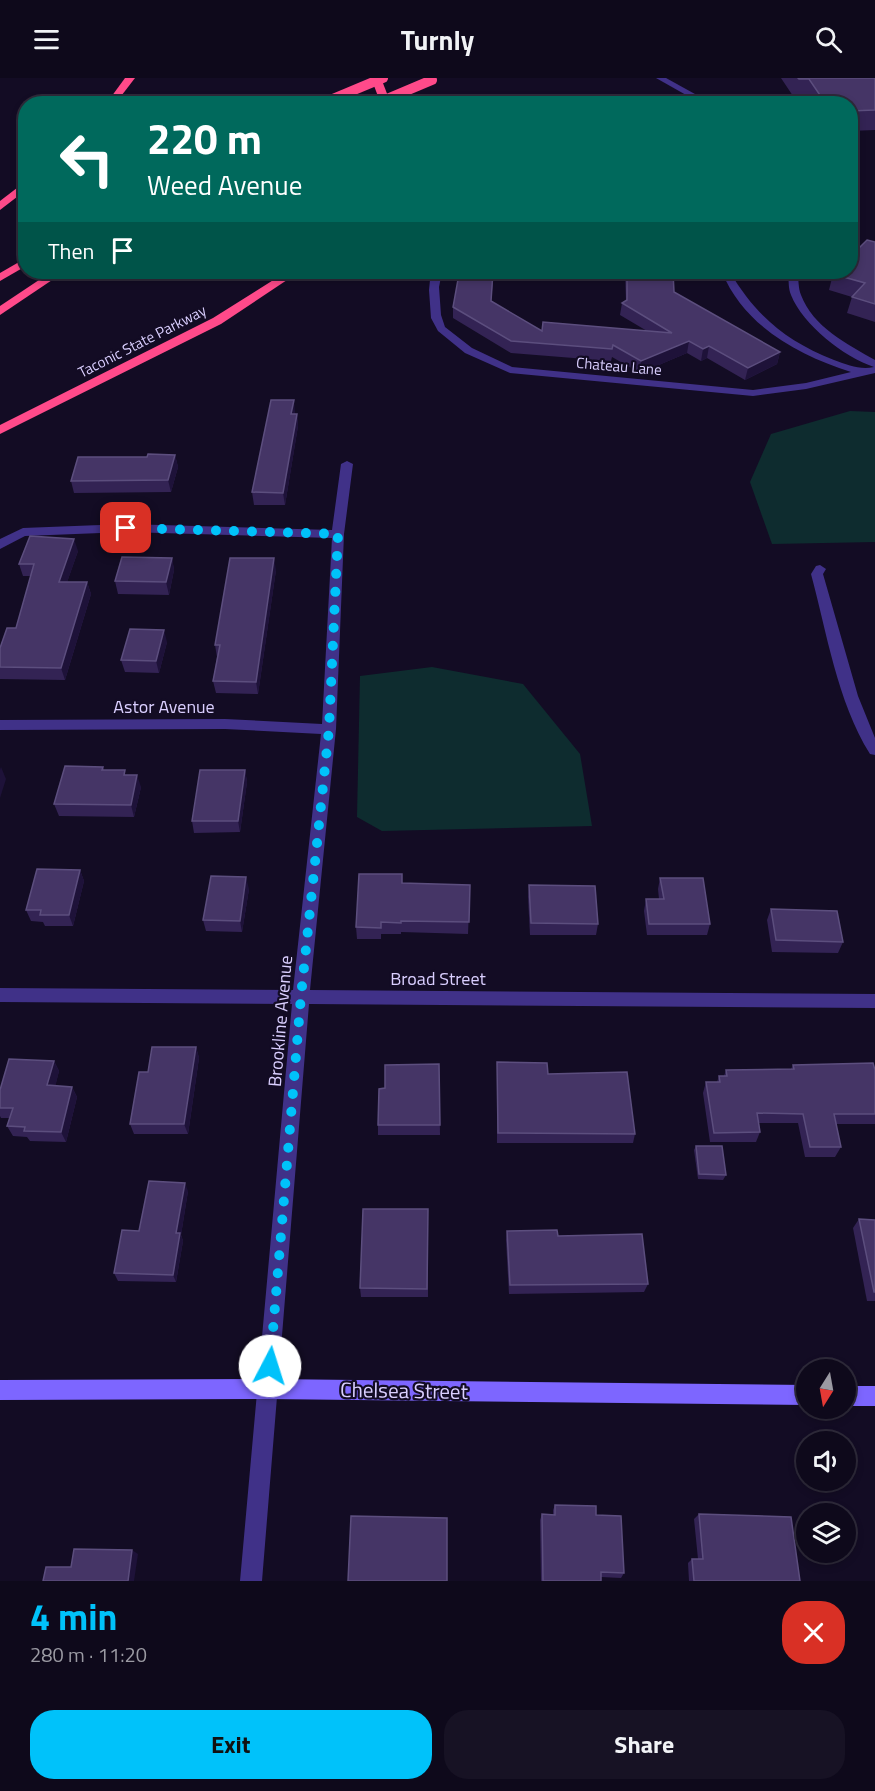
<!DOCTYPE html>
<meta charset="utf-8">
<style>
:root{--surface:#0e091b;--page:#171224;--text:#f1f3f6;--muted:#9b9aa3;--line:#2e2a3a;--accent:#00c2fa}
body{margin:0;font-family:"Titillium Web",sans-serif;background:var(--page);color:var(--text);height:100vh;display:flex;flex-direction:column;font-size:22px;white-space:nowrap}
*{box-sizing:border-box;margin:0}
p{font-size:20px;color:var(--muted)}
.icon{flex:none;width:33px;height:33px;fill:none;stroke:currentColor;stroke-width:2;stroke-linecap:round;stroke-linejoin:round}
.map{position:relative;height:1503px;overflow:hidden}
.panel{display:flex;flex-direction:column;background:var(--surface);flex:1}
.panel>*{flex:none}
.guide{position:absolute;left:18px;top:18px;width:840px;height:183px;border-radius:24px;box-shadow:0 3px 9px #0003,0 0 0 2px var(--line);background:#00695c;color:#fff;overflow:hidden}
.needle{width:39px;rotate:191deg}
.controls{position:absolute;left:796px;top:1281px;display:grid;gap:12px}
.controls a{display:grid;place-items:center;width:60px;height:60px;border-radius:50%;background:var(--surface);box-shadow:0 3px 9px #0003,0 0 0 2px var(--line);font-size:30px}
.pin{position:absolute;display:grid;place-items:center;width:51px;height:51px;color:#fff;margin:-26px;border-radius:12px;box-shadow:0 3px 9px #0006}
.me{position:absolute;width:66px;margin:-33px;rotate:5deg;stroke-linejoin:round;filter:drop-shadow(0 0 4px #0008)}
.turn{display:flex;align-items:center;gap:21px;height:126px;padding:0 30px;font-size:27px}
.turn .icon{width:78px;height:78px;stroke-width:2.5}
.turn b{display:block;font-size:42px;line-height:51px}
.then{display:flex;align-items:center;height:57px;padding:0 30px;background:#0003;gap:12px;font-size:22px}
.round{display:grid;place-items:center;flex:none;width:63px;height:63px;border-radius:24px;background:var(--page)}
.head{display:flex;align-items:center;justify-content:space-between;height:102px;padding:0 30px}
h1{font-size:36px;font-weight:700;line-height:45px;color:var(--accent)}
.cta{display:flex;gap:12px;margin-top:auto;padding:12px 30px}
.cta a{flex:1;height:69px;border-radius:24px;background:var(--accent);color:#111;font-size:24px;font-weight:700;line-height:69px;text-align:center}
.cta a+a{background:var(--page);color:var(--text)}
header{display:flex;justify-content:space-between;align-items:center;height:78px;padding:0 30px;background:var(--surface);font-size:27px;font-weight:700}
.map>svg:first-child{display:block}
</style>
<header><svg class="icon" aria-label="menu" viewBox="0 0 24 24"><path d="M4 6h16M4 12h16M4 18h16"/></svg>Turnly<svg class="icon" aria-label="search" viewBox="0 0 24 24"><circle cx="10" cy="10" r="6"/><path d="M15 15l6 6"/></svg></header>
<div class="map">
<svg width="875" height="1503" viewBox="0 0 875 1503">
<rect width="100%" height="100%" fill="#130c24"/>
<g fill="#0e2c2f">
<path d="M850 333 875 334V464L772 466 750 404 771 356Z"/>
<path d="M432 589 523 606 580 676 592 748 382 753 357 739 360 598Z"/>
</g>
<g fill="none" stroke-linecap="round" stroke-linejoin="round">
<g fill="#403188" fill-rule="evenodd">
<path d="M656 0H666L713 26H702Z"/>
<path d="M435 194H446L441 199 439 209 441 237 445 249 472 270 512 289 753 312 806 305 851 294C798 277 744 248 722 194H730C756 238 786 263 834 282 848 287 860 292 874 289 844 279 803 247 791 217 788 210 789 202 788 194H797C799 201 798 210 801 217 813 249 847 266 875 282V295L806 311 753 318 510 295 465 275 438 253 431 240 429 212 430 202Z"/>
<path d="M451 194 498 196 545 194C529 205 468 205 451 194Z"/>
<path d="M347 383 353 386 344 456 336 651 310 912 875 916V930L309 926 262 1503H240L292 926 0 924V910L293 912 321 656 225 651 0 652V642L225 641 322 646 332 460 126 454 25 458 0 471V461L23 450 126 446 332 452 341 386Z"/>
<path d="M820 487 826 491 823 496 858 618 875 660V677L870 676C837 623 827 555 811 496L816 488Z"/>
</g>
<g fill="#7d66ff" fill-rule="evenodd">
<path d="M268 1301 807 1307V1327L268 1321 0 1322V1302Z"/>
<rect x="846" y="1308" width="29" height="20"/>
</g>
<g fill="#ff4a8a" fill-rule="evenodd">
<path d="M125 0H135L115 26H106Z"/>
<path d="M371 0H381L391 26H381Z"/>
<path d="M335 17 340 20C333 26 325 26 317 26Z"/>
<path d="M26 103V112L0 132V123Z"/>
<path d="M26 180V188L0 203V195Z"/>
<path d="M51 194H64L0 237V228Z"/>
<path d="M286 194H299L221 246 0 356V347L213 240Z"/>
</g>
<g stroke="#ff4a8a" stroke-width="10">
<path d="M335 20 383 0"/>
<path d="M375 26 432 2"/>
</g>
</g>
<g fill="#332354">
<path d="M781 0H875V52L850 53V26H809L805 20 795 21Z"/>
<path d="M875 164V244L847 235 852 219 829 212 833 196Z"/>
<path d="M470 194H494L491 223 542 253H647L620 237 622 225 626 223 625 194H673L674 214 780 274 777 286 745 302 707 280 701 283 687 275 640 295 612 279 611 283 511 275 453 240V229L469 196Z"/>
<path d="M295 334V336H297L298 348 285 427H254L252 414Z"/>
<path d="M175 377 178 389 171 414 74 415 71 403 147 379Z"/>
<path d="M78 473 67 504H87L91 516 65 602 0 601V570L16 550 31 498H23L19 486Z"/>
<path d="M172 480 174 492 169 517 118 516 115 503Z"/>
<path d="M276 492 258 616 216 615 213 603 217 579 215 567Z"/>
<path d="M167 564 159 595 125 594 121 582Z"/>
<path d="M103 689 104 692 126 697 141 709 134 739 59 738 54 726Z"/>
<path d="M245 692 247 704 240 754 194 755 192 743Z"/>
<path d="M80 792 84 803 73 848H45L43 844 31 843 26 832Z"/>
<path d="M402 796V805L470 807 468 856 401 854V856H381V861H357L356 849Z"/>
<path d="M660 800 710 846 707 857H647L644 833 646 821H659L658 811Z"/>
<path d="M529 807 598 846 596 857H530L528 819Z"/>
<path d="M249 811 242 854 206 853 203 842Z"/>
<path d="M771 831 843 864 838 875 772 874 767 842Z"/>
<path d="M196 969 199 980 188 1056H134L130 1046 148 994Z"/>
<path d="M54 983 59 993 55 1008 72 1009 77 1019 66 1064 30 1063 27 1059 13 1058 7 1048 10 1040H1L0 1038V1012Z"/>
<path d="M497 984 548 996 635 1056 633 1065H497Z"/>
<path d="M439 986 440 1057H378V1047L385 1010Z"/>
<path d="M793 987 875 992V1046H836L841 1069 835 1079H805L798 1045H759L760 1054 756 1064H710L703 1015 706 1004H717L719 998H724L726 992 791 991Z"/>
<path d="M696 1068 726 1097 723 1102 698 1101 694 1072Z"/>
<path d="M188 1113 181 1157 183 1163 176 1204 118 1203 114 1195 139 1153Z"/>
<path d="M428 1131V1219H361L360 1210Z"/>
<path d="M859 1141 875 1142V1223H867L853 1150Z"/>
<path d="M507 1153 558 1158 648 1206 644 1214 509 1216 506 1162Z"/>
<path d="M555 1427 596 1437 624 1495 621 1500 601 1499V1503H541L540 1442 542 1436 553 1437V1432Z"/>
<path d="M699 1436 800 1503H689L688 1485 692 1481H698L694 1441Z"/>
</g>
<g fill="#1e1239">
<path d="M689 263 687 275 640 295 641 283Z"/>
<path d="M709 268 707 280 701 283 703 271Z"/>
<path d="M780 274 777 286 745 302 748 290Z"/>
<path d="M294 322 295 334 293 348 291 336Z"/>
<path d="M297 336 298 348 285 427 283 415Z"/>
<path d="M175 377 178 389 171 414 168 402Z"/>
<path d="M74 461 78 473 63 516 59 504Z"/>
<path d="M172 480 174 492 169 517 166 504Z"/>
<path d="M274 480 276 492 258 616 256 604Z"/>
<path d="M87 504 91 516 65 602 61 590Z"/>
<path d="M164 552 167 564 159 595 156 583Z"/>
<path d="M1 689 6 701 0 720V692Z"/>
<path d="M245 692 247 704 240 754 238 743Z"/>
<path d="M137 697 141 709 134 739 131 727Z"/>
<path d="M80 792 84 803 73 848 69 837Z"/>
<path d="M246 799 249 811 242 854 240 843Z"/>
<path d="M196 969 199 980 188 1056 184 1046Z"/>
<path d="M54 983 59 993 53 1018 47 1007Z"/>
<path d="M72 1009 77 1019 66 1064 61 1054Z"/>
<path d="M185 1105 188 1113 181 1157 183 1163 176 1204 173 1197 176 1155Z"/>
<path d="M132 1472 138 1476 134 1503H128Z"/>
</g>
<g fill="#453566" stroke="#5c4e7e" stroke-width="1.5">
<path d="M798 0H875V32L850 33V26H826L809 1H799Z"/>
<path d="M867 162 875 164V226L852 219 865 205 833 196 835 194H850V179Z"/>
<path d="M470 194H493L491 223 542 253 543 244 672 255 622 225 627 222V194H673L674 214 780 274 748 290 709 268 703 271 689 263 641 283 613 267 612 271 511 263 453 229 459 196H469Z"/>
<path d="M271 322H294L291 336H297L283 415 252 414Z"/>
<path d="M148 376 175 377 168 402 71 403 78 379H147Z"/>
<path d="M30 458 74 461 59 504H87L61 590 0 589V570L7 550H16L34 486H19Z"/>
<path d="M122 479 172 480 166 504 115 503Z"/>
<path d="M230 480H274L256 604 213 603 220 567H215Z"/>
<path d="M130 551 164 552 156 583 121 582Z"/>
<path d="M65 688 103 689 102 692H125L124 697H137L131 727 54 726Z"/>
<path d="M200 692H245L238 743H192Z"/>
<path d="M37 791 80 792 69 837H40L41 832H26Z"/>
<path d="M359 796H402V805L470 807 469 844 401 843V845L381 844V850L356 849Z"/>
<path d="M211 798 246 799 240 843 203 842Z"/>
<path d="M660 800H703L710 846H649L646 821H664Z"/>
<path d="M529 807 595 808 598 846 531 845Z"/>
<path d="M771 831 837 833 843 864 776 862Z"/>
<path d="M152 969H196L184 1046H130L139 994H148Z"/>
<path d="M9 981 54 983 47 1007 72 1009 61 1054 24 1053 25 1049 7 1048 13 1030H0V1012Z"/>
<path d="M497 984 547 985 548 996 627 994 635 1056 498 1055Z"/>
<path d="M873 985 875 992V1036H834L841 1069H810L803 1036 757 1035 760 1054 714 1055 706 1004H720L719 998H727L726 992 794 991 793 987Z"/>
<path d="M439 986 440 1047H378L379 1011 385 1010V987Z"/>
<path d="M696 1068H722L726 1097 699 1096Z"/>
<path d="M149 1103 185 1105 176 1155H180L173 1197 114 1195 122 1152 139 1153Z"/>
<path d="M363 1131H428L427 1211 360 1210Z"/>
<path d="M859 1141 875 1142V1214H874Z"/>
<path d="M557 1152 558 1158 642 1156 648 1206 510 1207 507 1153Z"/>
<path d="M555 1427 596 1428V1437L621 1438 624 1495 601 1494V1503H543L542 1436 555 1437Z"/>
<path d="M699 1436 791 1439 800 1503H694L692 1481H703Z"/>
<path d="M351 1438 447 1440V1503H348Z"/>
<path d="M74 1471 132 1472 128 1503H43L46 1489H71Z"/>
</g>
<g fill="none" stroke-linecap="round" stroke-linejoin="round">
<path stroke="#00c2fa" stroke-width="10" stroke-dasharray="0 18" d="M126 450 338 456 329 651 301 918 270 1288"/>
</g>
<g text-anchor="middle" dominant-baseline="central" stroke-width="4.5" stroke-linejoin="round" paint-order="stroke">
<g font-size="15" fill="#dacfff" stroke="#130c24">
<text transform="translate(142 263) rotate(-27)">Taconic State Parkway</text>
<text transform="translate(619 288) rotate(5)">Chateau Lane</text>
</g>
<g font-size="18" fill="#dacfff" stroke="#130c24">
<text x="164" y="628">Astor Avenue</text>
<text x="438" y="900">Broad Street</text>
<text transform="translate(280 943) rotate(-85)">Brookline Avenue</text>
</g>
<g font-size="21" fill="#dacfff" stroke="#130c24">
<text transform="translate(404 1312) rotate(1)">Chelsea Street</text>
</g>
</g>
</svg>
<div class="controls">
<a><svg class="needle" viewBox="-14 -14 28 28"><path d="M0-13l5 13h-10z" fill="#e53935"/><path d="M0 13l5-13h-10z" fill="#9b9aa3"/></svg></a>
<a><svg class="icon" aria-label="sound" viewBox="0 0 24 24"><path d="M4 9h4l5-4v14l-5-4H4zM17 9q2 3 0 6"/></svg></a>
<a><svg class="icon" aria-label="layers" viewBox="0 0 24 24"><path d="M12 4l9 5-9 5-9-5zM3 14l9 5 9-5"/></svg></a>
</div>
<div class="pin" style="left:126px;top:450px;background:#d93025"><svg class="icon" aria-label="arrive" viewBox="0 0 24 24"><path d="M6 21V4h12l-3 4 3 4H6"/></svg></div>
<svg class="me" style="left:270px;top:1288px" viewBox="-20 -20 40 40"><circle r="19" fill="#fff"/><path d="M0-13L10 11 0 6-10 11z" fill="#00c2fa"/></svg>
<div class="guide">
<div class="turn"><svg class="icon" aria-label="left" viewBox="0 0 24 24"><path d="M17 20v-9H6M10 6l-5 5 5 5"/></svg><div><b>220 m</b>Weed Avenue</div></div>
<div class="then">Then<svg class="icon" aria-label="arrive" viewBox="0 0 24 24"><path d="M6 21V4h12l-3 4 3 4H6"/></svg></div>
</div>
</div>
<section class="panel">
<div class="head"><div><h1>4 min</h1><p>280 m · 11:20</p></div><a class="round" style="background:#d93025;color:#fff"><svg class="icon" aria-label="close" viewBox="0 0 24 24"><path d="M6 6l12 12M18 6L6 18"/></svg></a></div>
<div class="cta"><a>Exit</a><a>Share</a></div>
</section>
